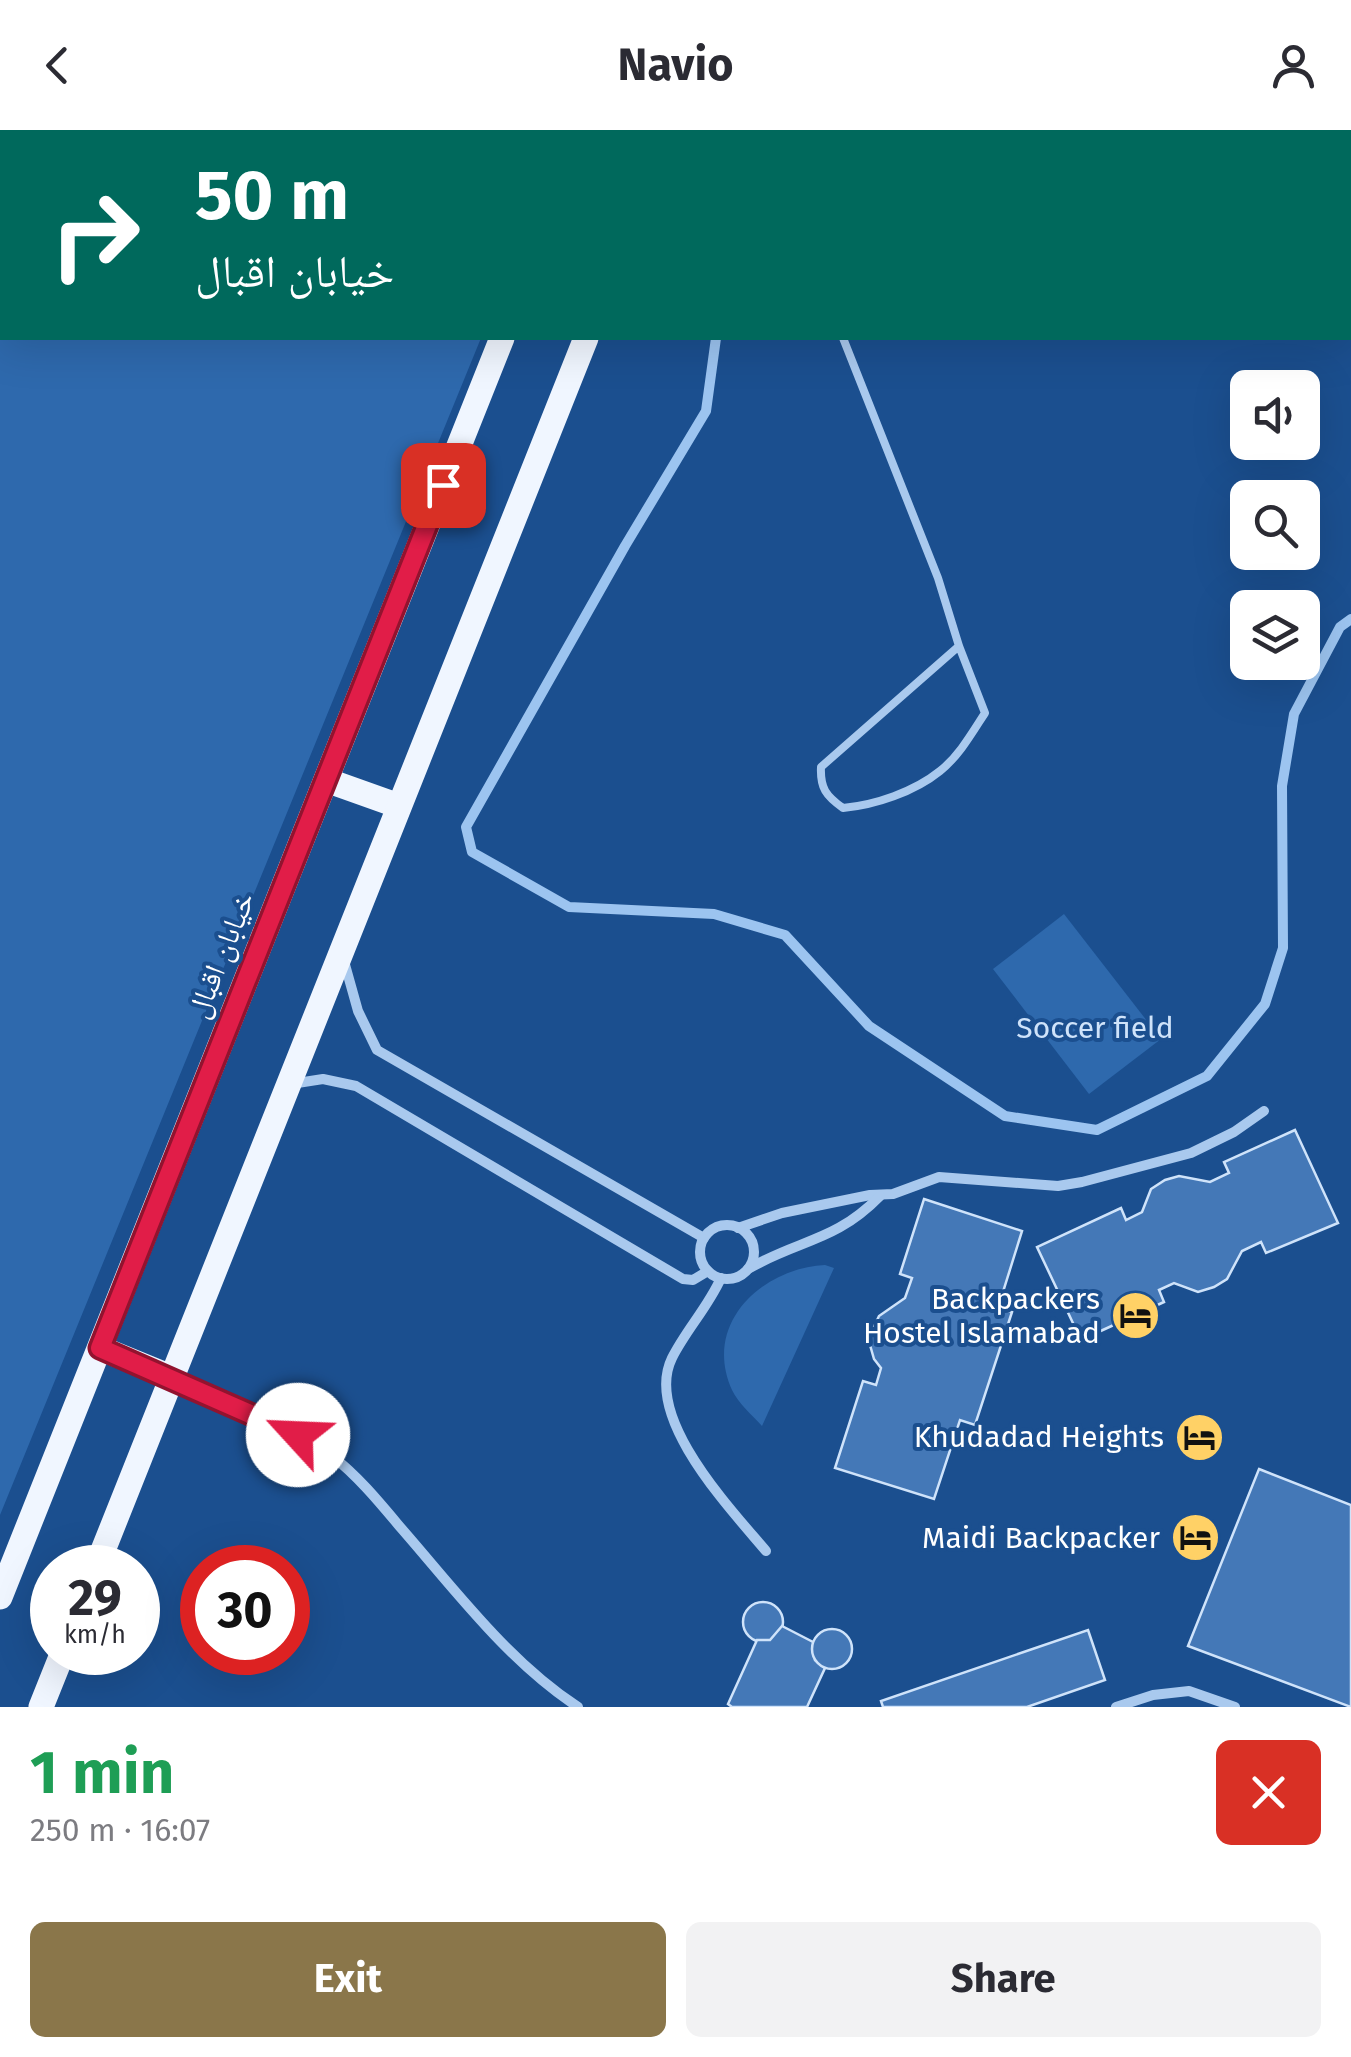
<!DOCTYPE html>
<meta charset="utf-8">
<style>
:root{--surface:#fff;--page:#f2f2f3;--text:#2b2b33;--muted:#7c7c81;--accent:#8a764a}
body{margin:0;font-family:"Fira Sans","Noto Naskh Arabic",sans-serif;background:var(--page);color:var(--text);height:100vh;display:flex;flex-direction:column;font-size:38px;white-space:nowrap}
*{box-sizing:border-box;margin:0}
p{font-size:32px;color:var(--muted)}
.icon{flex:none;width:55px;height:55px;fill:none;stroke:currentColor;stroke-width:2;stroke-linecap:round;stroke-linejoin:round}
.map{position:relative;height:1577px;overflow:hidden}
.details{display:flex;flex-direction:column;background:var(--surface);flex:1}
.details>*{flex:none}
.hud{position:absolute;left:0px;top:0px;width:1352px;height:210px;box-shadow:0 10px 40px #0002;background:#00695c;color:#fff;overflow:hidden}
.tools{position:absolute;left:1230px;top:240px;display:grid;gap:20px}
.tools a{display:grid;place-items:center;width:90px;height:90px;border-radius:15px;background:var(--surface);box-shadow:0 10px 40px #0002;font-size:50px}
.speed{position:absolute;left:30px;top:1415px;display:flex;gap:20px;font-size:50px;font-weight:700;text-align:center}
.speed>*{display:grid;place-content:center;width:130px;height:130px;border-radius:50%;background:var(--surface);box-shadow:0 10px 40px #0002;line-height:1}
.speed small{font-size:25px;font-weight:400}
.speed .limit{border:15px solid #d22;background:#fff;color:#111}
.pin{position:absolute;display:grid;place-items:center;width:85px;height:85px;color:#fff;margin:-42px;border-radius:20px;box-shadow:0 5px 15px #0006}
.me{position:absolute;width:110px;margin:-55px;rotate:295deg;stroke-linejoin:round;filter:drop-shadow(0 0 8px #0008)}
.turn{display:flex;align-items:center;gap:35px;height:210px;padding:0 30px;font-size:45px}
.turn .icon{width:130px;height:130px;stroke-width:2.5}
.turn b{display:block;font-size:70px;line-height:85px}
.round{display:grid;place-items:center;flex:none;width:105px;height:105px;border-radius:15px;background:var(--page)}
.overview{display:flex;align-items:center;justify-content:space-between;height:170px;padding:0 30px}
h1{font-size:60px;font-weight:700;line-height:75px;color:#1e9e55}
.action{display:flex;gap:20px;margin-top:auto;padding:20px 30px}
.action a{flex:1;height:115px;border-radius:15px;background:var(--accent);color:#fff;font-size:40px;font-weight:700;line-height:115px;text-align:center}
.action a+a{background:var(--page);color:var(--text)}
header{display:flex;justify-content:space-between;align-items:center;height:130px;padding:0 30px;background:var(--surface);font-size:45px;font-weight:700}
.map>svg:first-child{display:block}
</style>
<header><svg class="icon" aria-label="back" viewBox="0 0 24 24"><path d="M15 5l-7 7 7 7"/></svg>Navio<svg class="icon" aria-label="person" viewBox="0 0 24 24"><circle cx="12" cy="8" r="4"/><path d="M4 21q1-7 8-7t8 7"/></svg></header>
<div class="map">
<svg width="1351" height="1577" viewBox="0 0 1351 1577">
<rect width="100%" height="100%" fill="#1b4f8f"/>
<g fill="#2e69ad">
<path d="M0 0H566L2 2V208H481L0 1385Z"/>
<path d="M1064 784 1161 909 1089 964 993 839Z"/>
<path d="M825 1135 834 1138 762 1296C752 1285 738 1273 732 1260 702 1194 762 1138 825 1135Z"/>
</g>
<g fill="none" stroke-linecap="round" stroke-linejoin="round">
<path stroke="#9cc4f0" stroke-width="10" d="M716 208 706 281 625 416 466 697 472 722 569 777 714 784 785 805 869 896 1005 986 1097 1000 1207 946 1265 874 1283 818 1282 656 1294 584 1340 497 1351 489"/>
</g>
<g fill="#4478b7" stroke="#cfe3fa" stroke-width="2.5">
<path d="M1295 1000 1338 1093 1266 1123 1261 1112 1242 1121 1227 1149 1214 1157 1198 1162 1174 1153 1159 1160 1164 1172 1081 1210 1037 1117 1121 1078 1126 1090 1142 1082 1151 1059 1165 1050 1179 1046 1210 1052 1229 1043 1224 1032Z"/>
<path d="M924 1069 1022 1101 998 1178 1012 1182 975 1295 960 1290 934 1369 835 1338 863 1251 876 1255 881 1238 874 1229 870 1215 873 1199 879 1186 905 1168 912 1148 900 1144Z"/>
<path d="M1259 1339 1351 1375V1577L1188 1516Z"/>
<circle cx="763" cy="1492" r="20"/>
<path d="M782 1496 813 1512 815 1530 825 1538 807 1577H732L728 1574 757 1510H770Z"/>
<circle cx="832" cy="1519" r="20"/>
<path d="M1088 1500 1105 1550 1027 1577H883L881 1571Z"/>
</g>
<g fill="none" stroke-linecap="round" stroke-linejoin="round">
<g stroke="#a9c9ee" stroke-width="8">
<path d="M756 0 758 2"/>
<path d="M843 208 938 448 959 516 985 583C972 603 959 626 940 641 914 662 875 675 843 678 826 666 820 658 821 637L959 516"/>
</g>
<g stroke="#a9c9ee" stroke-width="10">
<path d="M344 831 358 881 377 920 704 1108"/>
<path d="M291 954 323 949 356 956 683 1149 693 1150 708 1141"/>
<circle cx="727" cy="1122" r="27"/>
<path d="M738 1098 782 1083 870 1065 893 1064 939 1047 1058 1056 1082 1052 1191 1023 1234 1002 1264 981"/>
<path d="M748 1139C800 1109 835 1112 880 1066"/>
<path d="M721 1148C708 1177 686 1200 672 1228 643 1287 729 1377 766 1421"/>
<path d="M174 1248C226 1272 286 1291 332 1326 358 1346 380 1373 401 1398 456 1461 508 1531 578 1577"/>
<path d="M1116 1577 1153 1565 1189 1561 1235 1577"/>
</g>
<g stroke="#f0f6ff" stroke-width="25">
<path d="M583 2 584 0"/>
<path d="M668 2 669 0"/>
<path d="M326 650 399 676"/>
<path d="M100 1218 171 1247"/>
<path d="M96 1438 586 208"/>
<path d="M0 1467 502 208"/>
<path d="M41 1577 63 1522"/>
</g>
</g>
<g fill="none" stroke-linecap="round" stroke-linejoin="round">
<defs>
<path id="route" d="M298 1305 100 1218 443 355"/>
</defs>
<use href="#route" stroke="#92132f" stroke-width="25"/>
<use href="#route" stroke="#e11d48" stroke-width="18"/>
</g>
<defs>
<symbol id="hotel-disc" viewBox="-11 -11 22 22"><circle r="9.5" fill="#ffd166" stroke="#1b4f8f"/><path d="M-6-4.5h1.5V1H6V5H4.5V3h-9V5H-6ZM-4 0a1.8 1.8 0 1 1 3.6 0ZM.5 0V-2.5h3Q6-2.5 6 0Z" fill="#111"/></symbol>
</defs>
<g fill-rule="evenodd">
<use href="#hotel-disc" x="1108" y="1158" width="55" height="55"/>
<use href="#hotel-disc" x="1172" y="1280" width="55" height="55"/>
<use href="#hotel-disc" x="1168" y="1380" width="55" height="55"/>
</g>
<g text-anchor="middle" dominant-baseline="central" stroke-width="8" stroke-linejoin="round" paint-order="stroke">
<g font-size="30" fill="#fff" stroke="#1b4f8f">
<text transform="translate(221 825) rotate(-68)">خیابان اقبال</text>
</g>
<g font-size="30" fill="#cfe3fa" stroke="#1b4f8f">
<text x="1095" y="898">Soccer field</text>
</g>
<g font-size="30" fill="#fff" stroke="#1b4f8f" text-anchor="end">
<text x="1100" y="1169">Backpackers<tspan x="1100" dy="34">Hostel Islamabad</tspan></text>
<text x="1164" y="1307">Khudadad Heights</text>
<text x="1160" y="1408">Maidi Backpacker</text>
</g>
</g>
</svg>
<div class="tools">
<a><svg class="icon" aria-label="sound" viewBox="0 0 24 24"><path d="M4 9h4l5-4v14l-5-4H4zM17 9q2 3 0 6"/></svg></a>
<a><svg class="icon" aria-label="search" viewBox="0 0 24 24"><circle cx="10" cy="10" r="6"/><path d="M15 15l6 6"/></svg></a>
<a><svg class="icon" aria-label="layers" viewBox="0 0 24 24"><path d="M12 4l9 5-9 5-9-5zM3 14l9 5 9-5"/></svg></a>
</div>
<div class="speed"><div>29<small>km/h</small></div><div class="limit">30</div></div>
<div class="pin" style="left:443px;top:355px;background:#d93025"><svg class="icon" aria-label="arrive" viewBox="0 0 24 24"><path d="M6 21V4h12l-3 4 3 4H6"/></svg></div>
<svg class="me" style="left:298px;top:1305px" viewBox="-20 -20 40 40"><circle r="19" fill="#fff"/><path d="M0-13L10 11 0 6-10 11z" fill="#e11d48"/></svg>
<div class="hud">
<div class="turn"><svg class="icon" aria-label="right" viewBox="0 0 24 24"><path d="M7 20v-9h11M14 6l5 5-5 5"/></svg><div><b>50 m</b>خیابان اقبال</div></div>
</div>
</div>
<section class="details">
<div class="overview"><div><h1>1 min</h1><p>250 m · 16:07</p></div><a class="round" style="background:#d93025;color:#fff"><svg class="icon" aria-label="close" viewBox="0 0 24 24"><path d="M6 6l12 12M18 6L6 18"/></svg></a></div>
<div class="action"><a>Exit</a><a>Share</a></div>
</section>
